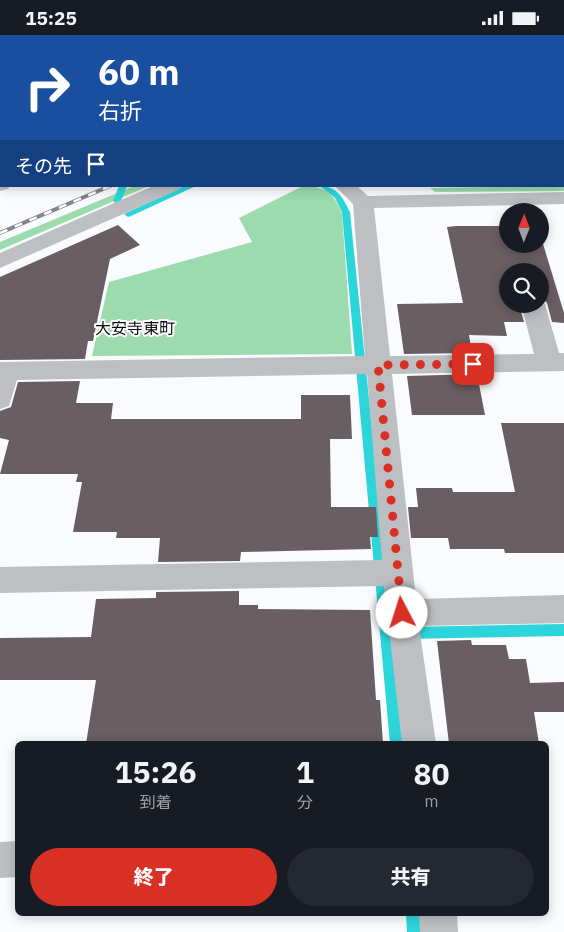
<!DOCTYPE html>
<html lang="ja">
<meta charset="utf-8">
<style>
:root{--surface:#171b24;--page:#242831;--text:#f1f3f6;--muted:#9ea1a6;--accent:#d93025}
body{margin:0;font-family:"IBM Plex Sans","Noto Sans JP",sans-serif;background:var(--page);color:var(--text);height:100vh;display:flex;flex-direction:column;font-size:19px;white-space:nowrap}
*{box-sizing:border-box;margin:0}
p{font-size:16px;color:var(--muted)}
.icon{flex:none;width:28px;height:28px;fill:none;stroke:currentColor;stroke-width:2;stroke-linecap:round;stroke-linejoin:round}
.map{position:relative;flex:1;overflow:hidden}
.details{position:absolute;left:15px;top:706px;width:534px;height:175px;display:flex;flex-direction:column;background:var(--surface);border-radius:8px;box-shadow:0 2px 12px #0003}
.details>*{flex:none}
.banner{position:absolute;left:0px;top:0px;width:565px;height:152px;box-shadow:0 2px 12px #0003;background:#1a4fa0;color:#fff;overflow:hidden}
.needle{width:32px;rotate:1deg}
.controls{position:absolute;left:499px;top:168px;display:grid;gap:10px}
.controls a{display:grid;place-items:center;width:50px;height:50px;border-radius:50%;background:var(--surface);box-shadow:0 2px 12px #0003;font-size:25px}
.pin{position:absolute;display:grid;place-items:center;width:42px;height:42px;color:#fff;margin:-21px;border-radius:10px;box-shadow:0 2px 8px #0006}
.me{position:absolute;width:55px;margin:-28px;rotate:355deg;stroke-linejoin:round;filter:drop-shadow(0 0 4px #0008)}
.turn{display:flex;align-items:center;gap:18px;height:105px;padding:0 15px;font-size:22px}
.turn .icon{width:65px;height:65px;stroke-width:2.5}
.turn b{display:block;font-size:35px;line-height:42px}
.then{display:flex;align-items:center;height:48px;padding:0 15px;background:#0003;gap:10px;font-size:19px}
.eta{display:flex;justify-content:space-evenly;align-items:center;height:85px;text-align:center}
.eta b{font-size:30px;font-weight:800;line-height:35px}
.button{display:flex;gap:10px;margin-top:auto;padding:10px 15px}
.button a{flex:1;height:58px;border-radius:30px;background:var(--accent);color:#fff;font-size:20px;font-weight:800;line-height:58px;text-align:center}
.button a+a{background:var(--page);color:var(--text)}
.status{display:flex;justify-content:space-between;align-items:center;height:35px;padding:0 25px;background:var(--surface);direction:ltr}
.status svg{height:14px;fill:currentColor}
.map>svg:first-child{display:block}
</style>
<div class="status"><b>15:25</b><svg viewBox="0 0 49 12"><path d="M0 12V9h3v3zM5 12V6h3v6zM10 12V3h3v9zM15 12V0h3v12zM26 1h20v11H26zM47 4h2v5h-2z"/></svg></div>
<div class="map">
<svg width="564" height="897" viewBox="0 0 564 897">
<rect width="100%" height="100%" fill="#f9fbff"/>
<g fill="#9bdbae">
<path d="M564 87V156L435 157 430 153 564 151Z"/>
<path d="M134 151H149L0 215V207Z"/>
<path d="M303 151C326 151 333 158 342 178L352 319 92 321 109 247 252 207 239 183Z"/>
</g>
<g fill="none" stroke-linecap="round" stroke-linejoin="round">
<g fill="#2cd5da" fill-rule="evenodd">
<rect x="467" y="0" width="7" height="1"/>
<path d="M119 151H127L121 166 117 169 113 166Z"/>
<path d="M184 151H196L131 181 128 182 124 179Z"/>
<path d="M320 151C337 151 343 163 350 177L404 709H390L342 177 335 163Z"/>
<path d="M564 589V601L406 604 401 602 400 598 401 594 406 592Z"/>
<path d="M406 879H422L423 897H407Z"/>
</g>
</g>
<g fill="#695e61">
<path d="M118 190 140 210 110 224 93 306H88L85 324 0 325V242Z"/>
<path d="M456 191H508V209H540V199L564 278V288L552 287 547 268 540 261V236H508V269H519L524 287H504L507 301 469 300 472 318 404 319 397 269 463 268 447 192Z"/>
<path d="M477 339 485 380H412L407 341Z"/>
<path d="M80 346 76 368H113L111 384H301V360H350L352 404H330L331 472H376L378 502H370L371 514 241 517 240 526 158 527 160 503H116L117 497H73L82 447H76L78 439H0L9 405 0 403V376L11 372 18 347Z"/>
<path d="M501 388H564V518H505L504 514H450L448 503H411L408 472H418L416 453H452L453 457H515Z"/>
<path d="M239 556V570H258V574L370 575 376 665H380L383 709H86L96 645H0V603L91 602 96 564 156 563V557Z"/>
<path d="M471 605 472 610H506L509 624H526L530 648 564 647V677H534L539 709H449L437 606Z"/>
</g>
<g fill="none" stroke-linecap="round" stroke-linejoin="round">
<g fill="#bdbfc3" fill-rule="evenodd">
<path d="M45 0H62V1H46Z"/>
<path d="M377 0H395V1H378Z"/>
<rect x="0" y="58" width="1" height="10"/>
<path d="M0 144 1 151H10L8 154 0 156Z"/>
<path d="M153 151H181L178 155 0 233V218Z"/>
<path d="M335 151H357L368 161 564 157V169L374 173 390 321 534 319 521 269H540V263L545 269 559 318H564V336L392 339 416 564 564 560V588L419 591 436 709H402L384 551 0 558V532L382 525 367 339 17 345 9 371 0 374V327L365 321 353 169Z"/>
<path d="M18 806V842L0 843V807Z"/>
<path d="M419 879H457L458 897H420Z"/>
</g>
<defs>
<g id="rail">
<path d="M472 1 475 0"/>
<path d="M0 198 110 151"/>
</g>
</defs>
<use href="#rail" stroke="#838589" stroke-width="4"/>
<use href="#rail" stroke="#fff" stroke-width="2.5" stroke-dasharray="8" stroke-linecap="butt"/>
</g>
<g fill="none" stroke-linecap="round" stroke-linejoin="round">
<path stroke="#d93025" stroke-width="9" stroke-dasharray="0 16.2" d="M402 578 378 330 473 329"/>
</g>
<g text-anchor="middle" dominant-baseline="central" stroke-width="4" stroke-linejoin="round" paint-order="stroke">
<g font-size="16" fill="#0c0e11" stroke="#fff">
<text x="135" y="293">大安寺東町</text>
</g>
</g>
</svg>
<div class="controls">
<a><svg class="needle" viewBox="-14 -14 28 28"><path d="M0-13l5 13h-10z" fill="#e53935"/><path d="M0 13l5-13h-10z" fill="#9ea1a6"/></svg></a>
<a><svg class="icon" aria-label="search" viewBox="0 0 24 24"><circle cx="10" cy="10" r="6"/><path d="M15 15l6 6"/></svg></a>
</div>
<div class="pin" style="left:473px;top:329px;background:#d93025"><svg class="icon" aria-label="arrive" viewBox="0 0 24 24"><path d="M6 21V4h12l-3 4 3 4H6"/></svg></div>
<svg class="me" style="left:402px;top:578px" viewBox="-20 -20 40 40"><circle r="19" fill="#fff"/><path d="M0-13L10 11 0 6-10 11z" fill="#d93025"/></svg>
<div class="banner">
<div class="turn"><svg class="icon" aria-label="right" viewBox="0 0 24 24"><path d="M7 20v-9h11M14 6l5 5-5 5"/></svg><div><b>60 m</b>右折</div></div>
<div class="then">その先<svg class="icon" aria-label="arrive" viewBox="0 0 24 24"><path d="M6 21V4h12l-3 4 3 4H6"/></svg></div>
</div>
<section class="details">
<div class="eta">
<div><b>15:26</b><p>到着</p></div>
<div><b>1</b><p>分</p></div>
<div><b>80</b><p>m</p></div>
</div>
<div class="button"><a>終了</a><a>共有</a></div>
</section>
</div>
